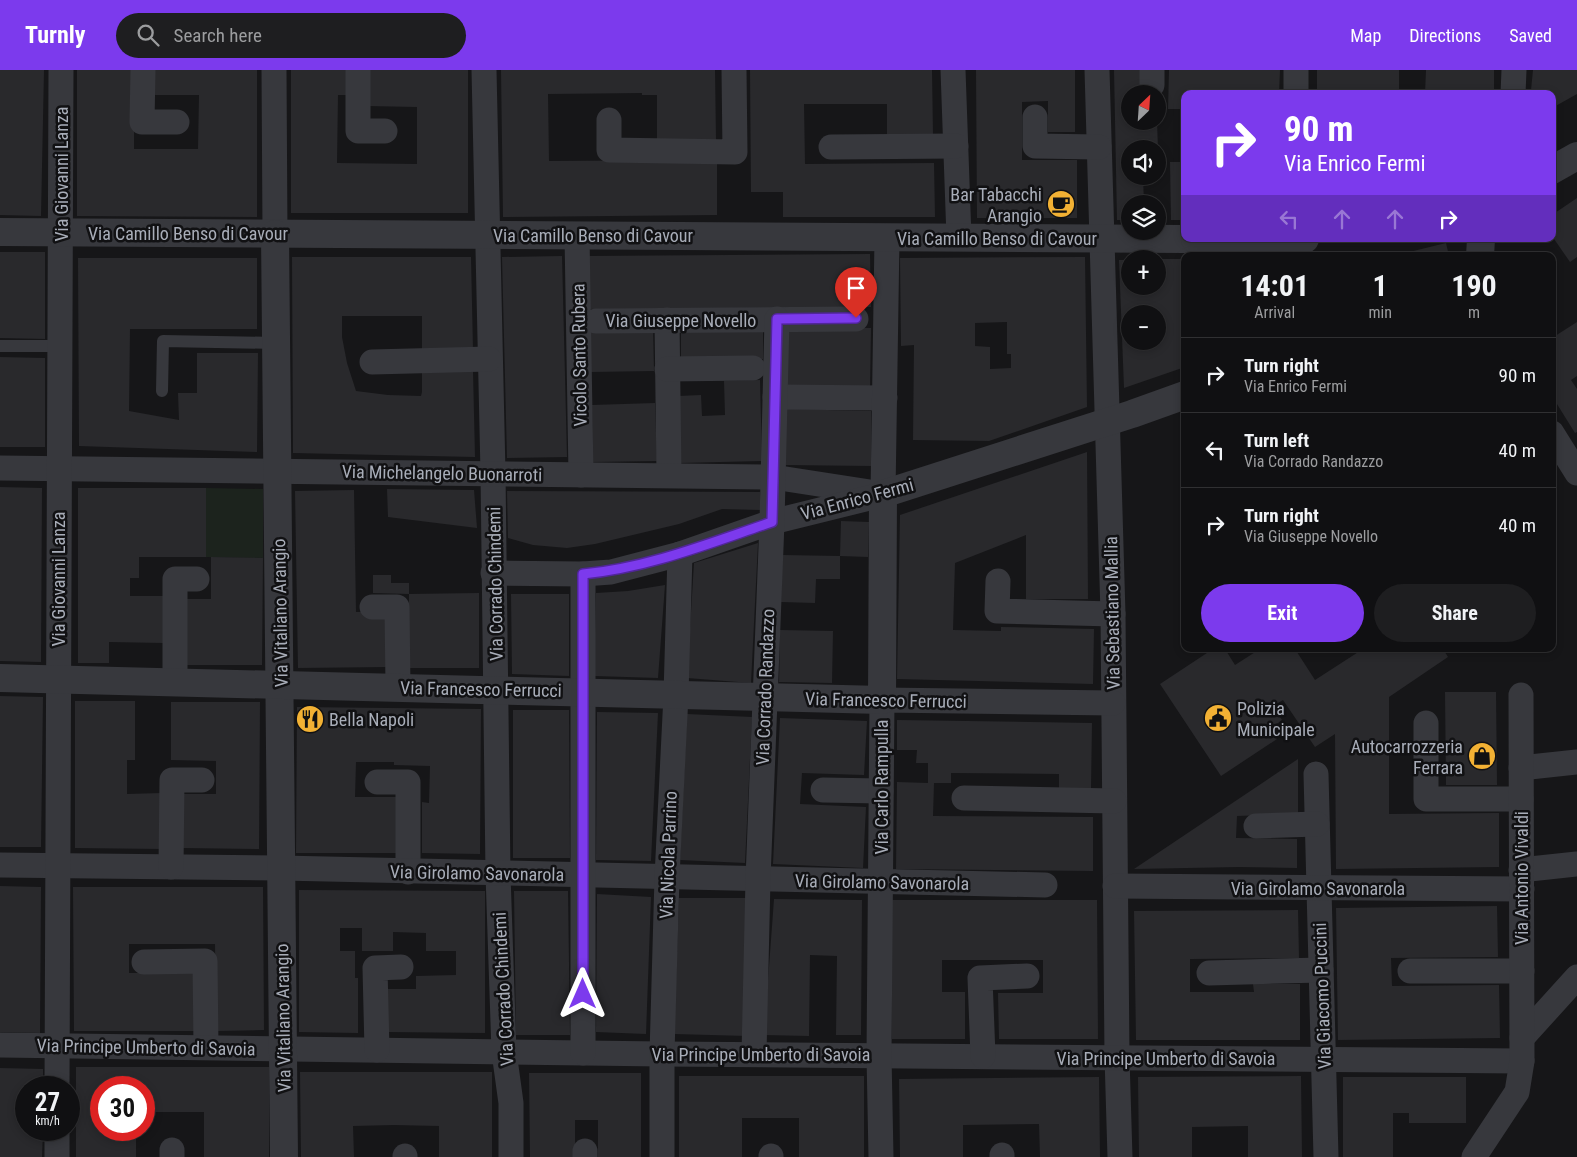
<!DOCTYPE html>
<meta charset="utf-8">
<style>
:root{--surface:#101012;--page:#1e1e20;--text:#f1f3f6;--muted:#9c9d9f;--line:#303032;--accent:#7c3aed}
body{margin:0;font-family:"Roboto Condensed",sans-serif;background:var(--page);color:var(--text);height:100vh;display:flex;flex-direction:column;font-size:19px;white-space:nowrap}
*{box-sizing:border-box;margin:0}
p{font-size:16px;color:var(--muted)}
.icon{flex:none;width:28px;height:28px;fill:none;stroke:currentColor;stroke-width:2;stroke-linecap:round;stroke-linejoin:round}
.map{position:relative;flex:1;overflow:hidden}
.details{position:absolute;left:1181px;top:182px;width:375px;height:400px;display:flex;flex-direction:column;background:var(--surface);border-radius:10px;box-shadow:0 2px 8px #0003,0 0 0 1px var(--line)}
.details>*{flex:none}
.banner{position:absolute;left:1181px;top:20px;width:375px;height:152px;border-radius:10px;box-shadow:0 2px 8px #0003,0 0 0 1px var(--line);background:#7c3aed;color:#fff;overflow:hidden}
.needle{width:32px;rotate:25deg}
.controls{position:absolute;left:1121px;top:15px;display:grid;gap:10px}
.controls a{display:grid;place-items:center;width:45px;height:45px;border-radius:50%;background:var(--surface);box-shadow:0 2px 8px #0003,0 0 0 1px var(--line);font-size:25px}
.speed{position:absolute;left:15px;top:1006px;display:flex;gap:10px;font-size:25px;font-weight:700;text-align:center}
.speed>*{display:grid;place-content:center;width:65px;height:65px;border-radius:50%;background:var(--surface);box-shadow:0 2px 8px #0003,0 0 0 1px var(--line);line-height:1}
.speed small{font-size:12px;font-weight:400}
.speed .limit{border:8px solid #d22;background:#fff;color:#111}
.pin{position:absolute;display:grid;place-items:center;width:42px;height:42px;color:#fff;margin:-51px -21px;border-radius:50% 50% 50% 0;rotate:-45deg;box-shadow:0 0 5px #0007}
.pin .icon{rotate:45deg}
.me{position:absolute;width:55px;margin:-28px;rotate:0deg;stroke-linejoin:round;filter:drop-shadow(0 0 4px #0008)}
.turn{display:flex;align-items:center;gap:18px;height:105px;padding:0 20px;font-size:22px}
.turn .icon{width:65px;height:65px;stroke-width:2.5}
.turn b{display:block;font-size:35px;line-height:42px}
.lanes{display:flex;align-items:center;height:48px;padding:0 20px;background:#0003;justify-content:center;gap:25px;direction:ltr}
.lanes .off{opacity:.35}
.eta{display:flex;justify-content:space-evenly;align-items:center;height:85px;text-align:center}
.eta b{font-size:30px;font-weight:700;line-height:35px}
.cta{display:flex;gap:10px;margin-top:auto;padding:10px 20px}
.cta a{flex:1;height:58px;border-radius:30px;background:var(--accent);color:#fff;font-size:20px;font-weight:700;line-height:58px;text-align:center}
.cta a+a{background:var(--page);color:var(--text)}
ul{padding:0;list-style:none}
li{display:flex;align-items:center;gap:15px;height:75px;padding:0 20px;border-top:1px solid var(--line)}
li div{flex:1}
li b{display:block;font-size:19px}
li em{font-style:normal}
header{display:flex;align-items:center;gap:30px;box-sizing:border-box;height:70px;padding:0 25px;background:var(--accent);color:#fff}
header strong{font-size:24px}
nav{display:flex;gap:28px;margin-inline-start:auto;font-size:18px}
.search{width:350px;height:45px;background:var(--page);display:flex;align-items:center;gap:12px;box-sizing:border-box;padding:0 18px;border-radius:28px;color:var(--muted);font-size:19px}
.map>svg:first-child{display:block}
</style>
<header>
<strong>Turnly</strong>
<div class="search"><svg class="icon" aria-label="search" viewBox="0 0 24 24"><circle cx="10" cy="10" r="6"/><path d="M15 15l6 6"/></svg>Search here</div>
<nav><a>Map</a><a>Directions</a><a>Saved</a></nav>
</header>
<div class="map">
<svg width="1577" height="1087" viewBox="0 0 1577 1087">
<rect width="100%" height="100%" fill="#161618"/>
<path fill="#1c231d" d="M206 418 263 419V488L206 487Z"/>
<g fill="#29292c" fill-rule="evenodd">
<path d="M0 0H44L41 146 0 145Z"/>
<path d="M77 0H134V79H198L199 25H151V0H257V147L77 146Z"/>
<path d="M291 0H349L348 25H338L337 93 417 94V37L367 36V0H468V143H291Z"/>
<path d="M501 0H715L716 70 657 71V25H642V23L548 24 549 91 717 90V145L503 147Z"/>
<path d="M750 0H932L933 65H887V34H804L805 94 934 93 935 147H783V122H751Z"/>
<path d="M976 0H1075V62H1048V31L1022 32V90H1077V148H977Z"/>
<path d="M1114 0H1140L1141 24H1130V51H1157L1158 79H1130V106H1143L1144 134H1130V150H1117Z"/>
<path d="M1169 0H1280L1279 24H1185V39H1168Z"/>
<rect x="1317" y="0" width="82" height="24"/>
<path d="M1426 0H1494V24H1425Z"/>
<path d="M1533 0H1577V24L1552 38V24H1533L1531 20Z"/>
<path d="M1170 92H1185V150H1171Z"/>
<path d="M1577 128V187L1570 192 1552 166V145Z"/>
<path d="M1446 173 1449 186H1393Z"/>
<path d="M0 182H45V269L0 268Z"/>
<path d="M870 184 871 237 588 239 587 186Z"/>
<path d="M562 186 567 387 507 388 502 187Z"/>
<path d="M292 187H471L473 280 422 281V246H342V267L347 293 356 321 388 325 421 326 422 322V301H473L475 387 293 383Z"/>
<path d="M1085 187 1087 337 989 371 913 370 914 275 901 276 900 188ZM1007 252V284H1011V298L990 299V277L975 276V253Z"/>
<path d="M78 188H257V259H130L129 341 179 350 178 323H197V283H258L257 382 79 376Z"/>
<path d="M1158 189H1185V297L1124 318 1119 190H1130V216H1158ZM1130 244H1158V271H1130Z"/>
<path d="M1577 252V306L1571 310 1577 319V362L1575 363 1552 326V268Z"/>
<path d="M788 257 871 258 870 320 787 319Z"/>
<path d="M653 258 654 301 591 302 590 259Z"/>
<rect x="681" y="258" width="82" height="31"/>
<path d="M0 287 45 288V377H0Z"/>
<path d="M760 310 762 391 680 393 678 326 701 325 702 346 725 345 724 311Z"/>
<path d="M655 333 657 391 593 392 592 335Z"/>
<path d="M785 339 871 341V396L784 395Z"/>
<path d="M1087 382 1088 529H1026V465L955 493 953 560 1001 561V557L1094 559 1093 614 897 609 900 445Z"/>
<path d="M0 417 42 418 41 592 0 591Z"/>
<path d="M78 418H206V487H139V508H130V526H164V573L109 572V593H78Z"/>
<path d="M387 419 474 420 477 458 388 447Z"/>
<path d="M354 420 356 542H387L388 597 298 598 295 421Z"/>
<path d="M507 421 760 422 761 440 722 439 679 454 595 474 567 478 533 475 508 468Z"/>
<path d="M841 451 869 452 868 487 840 486Z"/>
<path d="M758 473 751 613 687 608 694 493Z"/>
<path d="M782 485 840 486V509H816L815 533 781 532Z"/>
<path d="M211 487 263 488 262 595H183L184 529H211Z"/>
<path d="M373 505H391V513H409V524L479 523V598H409V524L373 523Z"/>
<path d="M665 515 658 608 594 606 596 523 628 521Z"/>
<path d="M511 524H569V606L512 604Z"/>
<path d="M780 560 833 561 832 613 779 612Z"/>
<path d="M1213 579H1225L1235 595 1260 579H1295L1315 610 1363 579H1443L1448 587 1389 627V744L1499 743V797L1336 799 1335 664 1315 677 1283 630 1273 636 1282 650 1270 659 1277 669 1221 706 1160 614Z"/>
<path d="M1445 622H1496L1497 715H1446Z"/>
<path d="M0 626 43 627 41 777H0Z"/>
<path d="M75 631H135V690H127V724L162 723V779L75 778Z"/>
<path d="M171 632H260L259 779 182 778V724H216V691L171 690Z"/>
<path d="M297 637 481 639 480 784 422 783V732L429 733 430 696 394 695V692H356L355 727H396V783H296Z"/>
<path d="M513 640H569L570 788H513Z"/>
<path d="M597 642 658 643 651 791 596 790Z"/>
<path d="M687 644 752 647 745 793 680 790Z"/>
<path d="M780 648 867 651 864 705 802 703 800 734 866 737 863 798 773 794Z"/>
<path d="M897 650 1092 653 1091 719 1059 718V704L951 703V713H934L933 746 1093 747V801L896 799 897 712 928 713V693H916L917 680H897Z"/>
<path d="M1298 689V744L1237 746 1236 768 1297 769V798L1239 797 1134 799Z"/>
<path d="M0 816 41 817 40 963 0 962Z"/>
<path d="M73 817H263L264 960 216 961 215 874H129V903H194V961H74Z"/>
<path d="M299 820 485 821V963L386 962V919H416V906L456 905V881H426V863L393 862V881H362V858H340V881H355V908H358V963L299 962Z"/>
<path d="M514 821H568L570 965H516Z"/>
<path d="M597 824 651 827 646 964 596 962Z"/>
<path d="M679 828H748L747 966 674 964Z"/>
<path d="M774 829 862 830 861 965H836L837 886 810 885 809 966 764 965Z"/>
<path d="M892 830H1097L1098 969H999L998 923H1043V890H942V922H965V969H892Z"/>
<path d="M1497 836 1498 887 1391 888 1392 916 1499 915 1500 968 1338 970 1336 838Z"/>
<path d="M1298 840 1299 888 1190 889V922H1254L1253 914H1300V970H1136L1134 841Z"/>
<path d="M76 997H269V1087H204V1042H144V1018H101V1060H136V1087H76Z"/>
<path d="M0 998 43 999V1018H26V1060H43L42 1087H0Z"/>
<path d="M300 1002H492V1087H439V1056L394 1055 353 1056 354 1087H301Z"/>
<path d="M529 1003H641V1087H598V1050H575V1087H530Z"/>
<path d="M679 1006H864V1087H799V1048H742V1087H679Z"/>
<path d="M1301 1006 1302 1087H1248V1056L1192 1057V1087H1139L1138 1007Z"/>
<path d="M1099 1007 1100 1087H1040L1039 1054 963 1055V1087H900L899 1009Z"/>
<path d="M1343 1007H1466V1053H1409V1043H1393V1087H1343Z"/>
</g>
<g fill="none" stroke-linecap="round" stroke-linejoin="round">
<g stroke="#37383d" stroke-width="12">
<path d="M0 276H60"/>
<path d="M162 321 163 271 276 273"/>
</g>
<g stroke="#37383d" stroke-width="25">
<path d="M143 0 142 52H177"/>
<path d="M274 0 275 164"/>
<path d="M358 0V61H385"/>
<path d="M484 0 493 403 498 804 504 982 511 1033V1087"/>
<path d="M953 0 959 168"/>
<path d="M1097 0 1113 544 1117 987 1120 1087"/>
<path d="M1152 0V15"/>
<path d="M1296 24V0"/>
<path d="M1513 24 1514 0"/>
<path d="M1035 47V76L1099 77"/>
<path d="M609 50V80L735 82 734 0"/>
<path d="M831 77 956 76"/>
<path d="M577 165 581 405"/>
<path d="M667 250 669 405"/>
<path d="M596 251 856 249"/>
<path d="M372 292 489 289"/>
<path d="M667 299 753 298"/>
<path d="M775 327 885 328"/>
<path d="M1552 363 1577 403"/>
<path d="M0 398 773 407 883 424"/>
<path d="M883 424 887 168"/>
<path d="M493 503 583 504 611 502 680 484 772 452 873 427"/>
<path d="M998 511 997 541 1113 544"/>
<path d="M372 537H397L398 617"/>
<path d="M175 612V509H197"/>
<path d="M1426 653V729H1521"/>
<path d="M1521 698 1577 692"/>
<path d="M1316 704 1326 1087"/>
<path d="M377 712H408V802"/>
<path d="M823 720 881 721"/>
<path d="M964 728 1114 731"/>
<path d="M1256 756 1317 754"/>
<path d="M0 795 281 798 1045 815"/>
<path d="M171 797 172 710H202"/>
<path d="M1521 800 1577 794"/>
<path d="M1115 816 1522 819"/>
<path d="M144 892 205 891 206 977"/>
<path d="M1410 901H1522"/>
<path d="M1209 903 1321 900"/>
<path d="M1522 968 1577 907"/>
<path d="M0 975 662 984 1522 991"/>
<path d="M377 980 375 898 401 897"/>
<path d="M583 983V504"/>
<path d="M754 984 758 809 772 452 777 249"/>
<path d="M983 986 980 908 1027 906"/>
<path d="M57 1018 61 0"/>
<path d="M172 1080V1087"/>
<path d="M585 1081V1087"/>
<path d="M1002 1085V1087"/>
<path d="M405 1086V1087"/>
<path d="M771 1086V1087"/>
<path d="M57 1087V1060"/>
<path d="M662 1087V984L667 807 676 625 680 484"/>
<path d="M881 1087 879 985 882 630 1113 633"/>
<path d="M1474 1087 1517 1022 1522 991 1521 625"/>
</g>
<g stroke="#37383d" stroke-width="28">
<path d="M1552 100 1577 86"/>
<path d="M0 162 1185 169"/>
<path d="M275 164 284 1087"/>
<path d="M1195 169H1305"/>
<path d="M1480 186 1481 169"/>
<path d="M0 608 882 630 883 424 1132 344 1185 325"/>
</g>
</g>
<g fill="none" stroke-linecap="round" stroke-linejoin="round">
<defs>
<path id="route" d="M583 924V504C648 498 710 473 772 452L777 249 856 248"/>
</defs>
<use href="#route" stroke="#51269a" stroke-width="12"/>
<use href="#route" stroke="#7c3aed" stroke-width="9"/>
</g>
<defs>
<symbol id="cafe-disc" viewBox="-11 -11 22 22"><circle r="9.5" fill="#f2b134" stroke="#111113"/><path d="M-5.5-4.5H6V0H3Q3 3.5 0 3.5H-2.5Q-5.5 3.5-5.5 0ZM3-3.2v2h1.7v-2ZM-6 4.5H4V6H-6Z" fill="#111"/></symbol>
<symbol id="civic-disc" viewBox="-11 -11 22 22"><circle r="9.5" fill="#f2b134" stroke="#111113"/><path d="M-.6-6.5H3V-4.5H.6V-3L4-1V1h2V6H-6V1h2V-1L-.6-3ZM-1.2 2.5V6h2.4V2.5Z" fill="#111"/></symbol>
<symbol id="restaurant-disc" viewBox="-11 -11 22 22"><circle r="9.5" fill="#f2b134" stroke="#111113"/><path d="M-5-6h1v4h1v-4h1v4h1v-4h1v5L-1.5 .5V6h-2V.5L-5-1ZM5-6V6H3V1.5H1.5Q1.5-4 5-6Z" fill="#111"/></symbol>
<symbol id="shop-disc" viewBox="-11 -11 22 22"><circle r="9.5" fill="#f2b134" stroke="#111113"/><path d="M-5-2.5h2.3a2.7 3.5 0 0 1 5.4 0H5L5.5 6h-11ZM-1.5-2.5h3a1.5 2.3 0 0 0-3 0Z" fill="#111"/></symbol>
</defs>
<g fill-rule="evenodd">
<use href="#cafe-disc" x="1045" y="118" width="32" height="32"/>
<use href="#civic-disc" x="1202" y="632" width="32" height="32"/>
<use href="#restaurant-disc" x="294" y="633" width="32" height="32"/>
<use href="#shop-disc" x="1466" y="670" width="32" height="32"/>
</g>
<g text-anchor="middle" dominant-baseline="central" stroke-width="5" stroke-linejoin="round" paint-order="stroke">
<g font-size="18" fill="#a8adb8" stroke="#111113">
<text transform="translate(61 104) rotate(-90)">Via Giovanni Lanza</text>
<text x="188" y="163">Via Camillo Benso di Cavour</text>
<text x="593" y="165">Via Camillo Benso di Cavour</text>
<text x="997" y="168">Via Camillo Benso di Cavour</text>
<text x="681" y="250">Via Giuseppe Novello</text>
<text transform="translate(579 285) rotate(-91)">Vicolo Santo Rubera</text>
<text transform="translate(442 403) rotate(1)">Via Michelangelo Buonarroti</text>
<text transform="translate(857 429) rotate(-15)">Via Enrico Fermi</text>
<text transform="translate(58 509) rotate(-90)">Via Giovanni Lanza</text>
<text transform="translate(495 514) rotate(-91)">Via Corrado Chindemi</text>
<text transform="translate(280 543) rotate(-91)">Via Vitaliano Arangio</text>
<text transform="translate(1112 543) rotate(-91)">Via Sebastiano Mallia</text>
<text transform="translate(765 617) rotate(-88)">Via Corrado Randazzo</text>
<text transform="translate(481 619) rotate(1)">Via Francesco Ferrucci</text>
<text transform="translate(886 630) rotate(1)">Via Francesco Ferrucci</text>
<text transform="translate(881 717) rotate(-90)">Via Carlo Rampulla</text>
<text transform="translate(668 785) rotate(-88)">Via Nicola Parrino</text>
<text transform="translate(477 803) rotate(1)">Via Girolamo Savonarola</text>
<text transform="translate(1521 808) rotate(-90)">Via Antonio Vivaldi</text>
<text transform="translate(882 812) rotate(1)">Via Girolamo Savonarola</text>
<text x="1318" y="818">Via Girolamo Savonarola</text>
<text transform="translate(503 919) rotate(-93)">Via Corrado Chindemi</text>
<text transform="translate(1322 926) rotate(-92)">Via Giacomo Puccini</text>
<text transform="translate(283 948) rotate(-91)">Via Vitaliano Arangio</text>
<text transform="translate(146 977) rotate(1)">Via Principe Umberto di Savoia</text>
<text x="761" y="984">Via Principe Umberto di Savoia</text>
<text x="1166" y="988">Via Principe Umberto di Savoia</text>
</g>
<g font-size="18" fill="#a8adb8" stroke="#111113" text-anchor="end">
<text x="1042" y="124">Bar Tabacchi<tspan x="1042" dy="21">Arangio</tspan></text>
<text x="1237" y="638" text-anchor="start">Polizia<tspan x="1237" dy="21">Municipale</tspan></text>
<text x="329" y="649" text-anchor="start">Bella Napoli</text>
<text x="1463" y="676">Autocarrozzeria<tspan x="1463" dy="21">Ferrara</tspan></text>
</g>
</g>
</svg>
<div class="controls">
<a><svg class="needle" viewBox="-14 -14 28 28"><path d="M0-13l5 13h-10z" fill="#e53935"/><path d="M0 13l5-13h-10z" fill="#9c9d9f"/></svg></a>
<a><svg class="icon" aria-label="sound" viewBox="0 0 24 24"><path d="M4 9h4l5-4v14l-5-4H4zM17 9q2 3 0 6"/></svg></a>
<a><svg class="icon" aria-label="layers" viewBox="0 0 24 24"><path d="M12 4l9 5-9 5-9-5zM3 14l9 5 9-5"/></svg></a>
<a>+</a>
<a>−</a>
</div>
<div class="speed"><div>27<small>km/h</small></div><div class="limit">30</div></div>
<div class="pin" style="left:856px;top:248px;background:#d93025"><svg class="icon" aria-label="arrive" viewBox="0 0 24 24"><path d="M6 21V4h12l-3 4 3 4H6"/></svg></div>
<svg class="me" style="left:583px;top:924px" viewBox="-20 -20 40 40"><path d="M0-17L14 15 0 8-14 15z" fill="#7c3aed" stroke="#fff" stroke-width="4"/></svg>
<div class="banner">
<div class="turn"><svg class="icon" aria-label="right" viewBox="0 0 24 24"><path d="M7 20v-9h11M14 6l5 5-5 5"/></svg><div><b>90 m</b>Via Enrico Fermi</div></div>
<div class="lanes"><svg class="icon off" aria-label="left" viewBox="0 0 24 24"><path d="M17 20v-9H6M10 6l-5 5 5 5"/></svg><svg class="icon off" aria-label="ahead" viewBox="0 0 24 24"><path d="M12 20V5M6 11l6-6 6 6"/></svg><svg class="icon off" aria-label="ahead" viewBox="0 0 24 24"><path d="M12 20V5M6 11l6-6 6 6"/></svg><svg class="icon" aria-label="right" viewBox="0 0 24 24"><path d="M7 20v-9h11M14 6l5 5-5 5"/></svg></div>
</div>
<section class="details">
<div class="eta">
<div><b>14:01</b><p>Arrival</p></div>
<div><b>1</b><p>min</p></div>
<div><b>190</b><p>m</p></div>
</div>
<ul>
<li><svg class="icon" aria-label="right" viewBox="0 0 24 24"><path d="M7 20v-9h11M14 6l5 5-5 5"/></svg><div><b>Turn right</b><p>Via Enrico Fermi</p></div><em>90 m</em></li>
<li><svg class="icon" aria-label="left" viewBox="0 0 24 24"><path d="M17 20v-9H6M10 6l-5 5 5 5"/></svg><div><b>Turn left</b><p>Via Corrado Randazzo</p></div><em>40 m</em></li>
<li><svg class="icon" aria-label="right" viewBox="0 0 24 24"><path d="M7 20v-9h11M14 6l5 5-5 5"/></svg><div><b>Turn right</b><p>Via Giuseppe Novello</p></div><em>40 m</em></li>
</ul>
<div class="cta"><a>Exit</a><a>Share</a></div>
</section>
</div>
